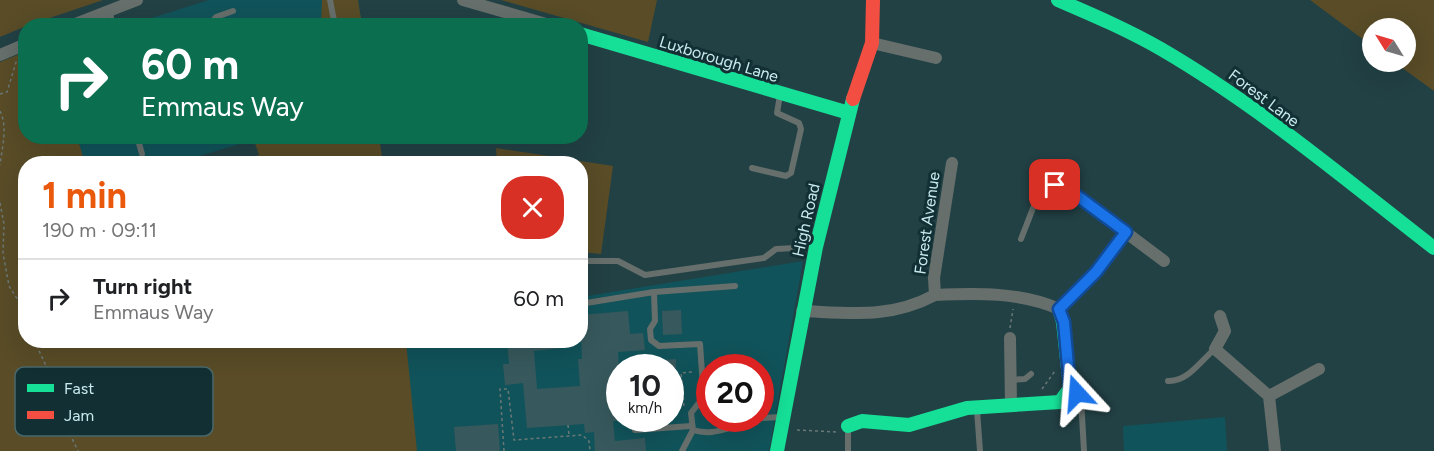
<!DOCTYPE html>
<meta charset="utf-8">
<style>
:root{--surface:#fff;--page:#f6f6f6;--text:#202124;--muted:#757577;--line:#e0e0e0;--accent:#ea580c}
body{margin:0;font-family:Figtree,sans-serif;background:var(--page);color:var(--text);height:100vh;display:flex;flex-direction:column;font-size:22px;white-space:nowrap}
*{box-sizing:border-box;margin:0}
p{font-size:20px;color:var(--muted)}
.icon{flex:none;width:33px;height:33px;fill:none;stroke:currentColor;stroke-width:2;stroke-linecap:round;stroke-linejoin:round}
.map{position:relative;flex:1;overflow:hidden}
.drawer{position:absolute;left:18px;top:156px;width:570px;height:192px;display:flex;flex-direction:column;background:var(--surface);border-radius:24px;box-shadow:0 6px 24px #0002}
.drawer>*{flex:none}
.hud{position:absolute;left:18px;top:18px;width:570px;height:126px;border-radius:24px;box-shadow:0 6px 24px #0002;background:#0b6e4f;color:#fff;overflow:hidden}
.needle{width:39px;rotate:307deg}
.fabs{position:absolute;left:1362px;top:18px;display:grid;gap:12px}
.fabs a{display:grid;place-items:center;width:54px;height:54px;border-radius:50%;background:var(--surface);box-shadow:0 6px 24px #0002;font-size:30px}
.speed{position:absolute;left:606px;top:354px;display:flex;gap:12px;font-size:30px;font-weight:700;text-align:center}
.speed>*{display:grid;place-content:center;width:78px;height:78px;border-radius:50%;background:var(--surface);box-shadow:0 6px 24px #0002;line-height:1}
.speed small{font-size:15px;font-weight:400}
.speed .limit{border:9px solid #d22;background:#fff;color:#111}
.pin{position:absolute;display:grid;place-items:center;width:51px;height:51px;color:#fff;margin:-26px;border-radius:12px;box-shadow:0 3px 9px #0006}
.me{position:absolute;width:66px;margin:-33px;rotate:341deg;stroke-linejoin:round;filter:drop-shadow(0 0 4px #0008)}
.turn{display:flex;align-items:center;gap:21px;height:126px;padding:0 24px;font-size:27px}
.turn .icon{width:78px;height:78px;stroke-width:2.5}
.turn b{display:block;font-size:42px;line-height:51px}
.round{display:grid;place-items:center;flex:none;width:63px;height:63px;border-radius:24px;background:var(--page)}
.summary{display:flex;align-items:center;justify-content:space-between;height:102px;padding:0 24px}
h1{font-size:36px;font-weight:700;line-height:45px;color:var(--accent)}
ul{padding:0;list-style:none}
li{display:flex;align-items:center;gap:18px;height:78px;padding:0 24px;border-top:2px solid var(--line)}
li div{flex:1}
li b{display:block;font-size:22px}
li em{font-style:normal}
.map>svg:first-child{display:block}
</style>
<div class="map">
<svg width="1434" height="451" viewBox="0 0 1434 451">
<rect width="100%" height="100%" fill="#224145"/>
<g fill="#11535a" fill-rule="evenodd">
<path d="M209 0H358L362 25 126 26Z"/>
<path d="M252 136 253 140 176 163 85 164 77 137Z"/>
<path d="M803 261 769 451H129L80 341 580 340 581 297ZM620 368H670V418H620ZM710 368H760V418H710Z"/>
<path d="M1225 417 1227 451H1124L1123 426Z"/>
</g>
<g fill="#594c27">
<path d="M0 0H103L26 26 0 37Z"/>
<path d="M322 0H358L362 25 321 26Z"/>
<path d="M501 0H657L648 42Z"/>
<path d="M1310 0H1434V91L1394 62H1406V28H1372V46Z"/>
<path d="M25 52 26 136 77 137 85 163 26 164V340L406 341 417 451H0V62Z"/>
<path d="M253 137H379L383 163H231L259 155Z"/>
<path d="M496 148 613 166 601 254 581 252 580 164 497 163Z"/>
</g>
<g fill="#37595d">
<path d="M681 310 682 334 663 335 662 311Z"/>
<path d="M628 311 630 334 643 333 645 350 618 352 620 383H615L618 421H613L615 441 645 438 646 451H595L594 432 585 433 584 424 527 428 523 383 505 385 503 364H509L507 340H560L561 348 534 351 537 389 580 386 578 359H582L580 315Z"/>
<path d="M676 359V368H652L651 361Z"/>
<path d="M498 424 500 451H456L454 427Z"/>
</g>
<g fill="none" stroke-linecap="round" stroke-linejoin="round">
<g stroke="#6b7876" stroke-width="1.5" stroke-dasharray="3 3" stroke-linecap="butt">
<path d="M0 94 7 92 17 59"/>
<path d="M0 111C8 127 2 148 0 165"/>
<path d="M0 203 4 224 3 253 9 286 18 300 26 328"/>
<path d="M1010 328 1013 309"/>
<path d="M34 340 47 368 46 384 78 451"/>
<path d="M683 389 681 373 693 372"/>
<path d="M1042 389 1055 371"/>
<path d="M670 401 683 390 684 409"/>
<path d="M568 425 569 435"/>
<path d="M797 430 837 432"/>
<path d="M504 451 500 389H508L514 440 582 435 589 441 590 451"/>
</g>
<g stroke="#666f6b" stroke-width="6">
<path d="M330 0 335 26"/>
<path d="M110 10 112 26"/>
<path d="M209 26 216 17 233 11"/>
<path d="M137 136 142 154"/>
<path d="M752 168 786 176 791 173 801 129 799 123 777 113 780 95"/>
<path d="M1021 239 1035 203 1055 185"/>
<path d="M580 261H618L645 275 764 258 776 249 815 247"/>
<path d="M654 292 735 286"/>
<path d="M580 304 654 292 655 321 650 329 651 340 659 346 700 344 704 401"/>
<path d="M1010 380 1025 379 1031 374"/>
<path d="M1168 381C1188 382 1200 361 1215 349"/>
<path d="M1072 389 1081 399 1084 451"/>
<path d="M710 400 698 404 691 413 693 430C706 434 717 432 730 428L728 418"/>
<path d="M977 410 980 451"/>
<path d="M760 418 780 417"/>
<path d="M730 428 760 418"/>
<path d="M635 430 691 426"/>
<path d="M682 451 693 430"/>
<path d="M848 451V426"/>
</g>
<g stroke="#666f6b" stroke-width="12">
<path d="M463 0 553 26"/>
<path d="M70 26 137 0"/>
<path d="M872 43 936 58"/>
<path d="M0 55 26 44"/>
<path d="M1055 185 1072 192 1164 261"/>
<path d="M935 295C977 293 1020 292 1059 309L1096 272 1126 232"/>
<path d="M802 311C851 313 890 319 935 295L934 278 952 163"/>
<path d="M1220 316 1225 331 1215 349 1269 396 1275 451"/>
<path d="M1010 338 1011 405"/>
<path d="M1269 396 1319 369"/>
</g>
<g stroke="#16e098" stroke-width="14">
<path d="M1058 0C1093 15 1128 30 1161 49 1259 106 1345 179 1434 248"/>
<path d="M580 34 849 113"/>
<path d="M848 426 862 421 909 425 967 408 1060 402 1070 388 1063 322 1059 309"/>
<path d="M777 451 816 247 853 99"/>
</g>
<path stroke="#f24e42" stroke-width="14" d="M853 99 872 43 873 0"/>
</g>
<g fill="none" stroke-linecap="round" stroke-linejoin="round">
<defs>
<path id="route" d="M1055 185 1072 192 1126 232 1096 272 1059 309 1064 322 1070 388 1077 393"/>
</defs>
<use href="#route" stroke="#114b97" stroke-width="15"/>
<use href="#route" stroke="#1a73e8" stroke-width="10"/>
</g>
<g text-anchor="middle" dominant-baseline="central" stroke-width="6" stroke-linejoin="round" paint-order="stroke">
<g font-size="16" fill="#c7eaee" stroke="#123034">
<text transform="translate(719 59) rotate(17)">Luxborough Lane</text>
<text transform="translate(1264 98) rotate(37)">Forest Lane</text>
<text transform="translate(806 220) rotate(-77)">High Road</text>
<text transform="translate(927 223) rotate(-82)">Forest Avenue</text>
</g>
</g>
<rect x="15" y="367" width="198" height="69" rx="9" fill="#123034" stroke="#48686c" stroke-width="1.5"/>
<rect x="27" y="384" width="27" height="8" fill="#16e098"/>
<rect x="27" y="411" width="27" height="8" fill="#f24e42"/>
<g font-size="16" fill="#c7eaee">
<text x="64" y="394">Fast</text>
<text x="64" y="421">Jam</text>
</g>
</svg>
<div class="fabs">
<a><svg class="needle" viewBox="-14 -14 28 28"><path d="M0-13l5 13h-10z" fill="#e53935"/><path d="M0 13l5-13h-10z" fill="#757577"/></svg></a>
</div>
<div class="speed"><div>10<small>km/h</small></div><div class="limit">20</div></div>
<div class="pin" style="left:1055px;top:185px;background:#d93025"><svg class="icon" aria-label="arrive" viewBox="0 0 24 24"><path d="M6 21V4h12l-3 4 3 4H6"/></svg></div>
<svg class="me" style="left:1077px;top:393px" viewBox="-20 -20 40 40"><path d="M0-17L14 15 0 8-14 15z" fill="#1a73e8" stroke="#fff" stroke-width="4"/></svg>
<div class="hud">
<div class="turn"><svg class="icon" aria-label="right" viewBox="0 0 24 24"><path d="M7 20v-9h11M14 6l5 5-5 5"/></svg><div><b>60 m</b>Emmaus Way</div></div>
</div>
<section class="drawer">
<div class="summary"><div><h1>1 min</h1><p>190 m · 09:11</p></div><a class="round" style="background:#d93025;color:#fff"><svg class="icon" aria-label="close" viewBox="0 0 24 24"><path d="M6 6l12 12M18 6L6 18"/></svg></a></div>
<ul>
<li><svg class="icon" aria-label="right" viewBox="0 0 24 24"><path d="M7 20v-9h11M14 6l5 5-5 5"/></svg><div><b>Turn right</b><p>Emmaus Way</p></div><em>60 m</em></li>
</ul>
</section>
</div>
